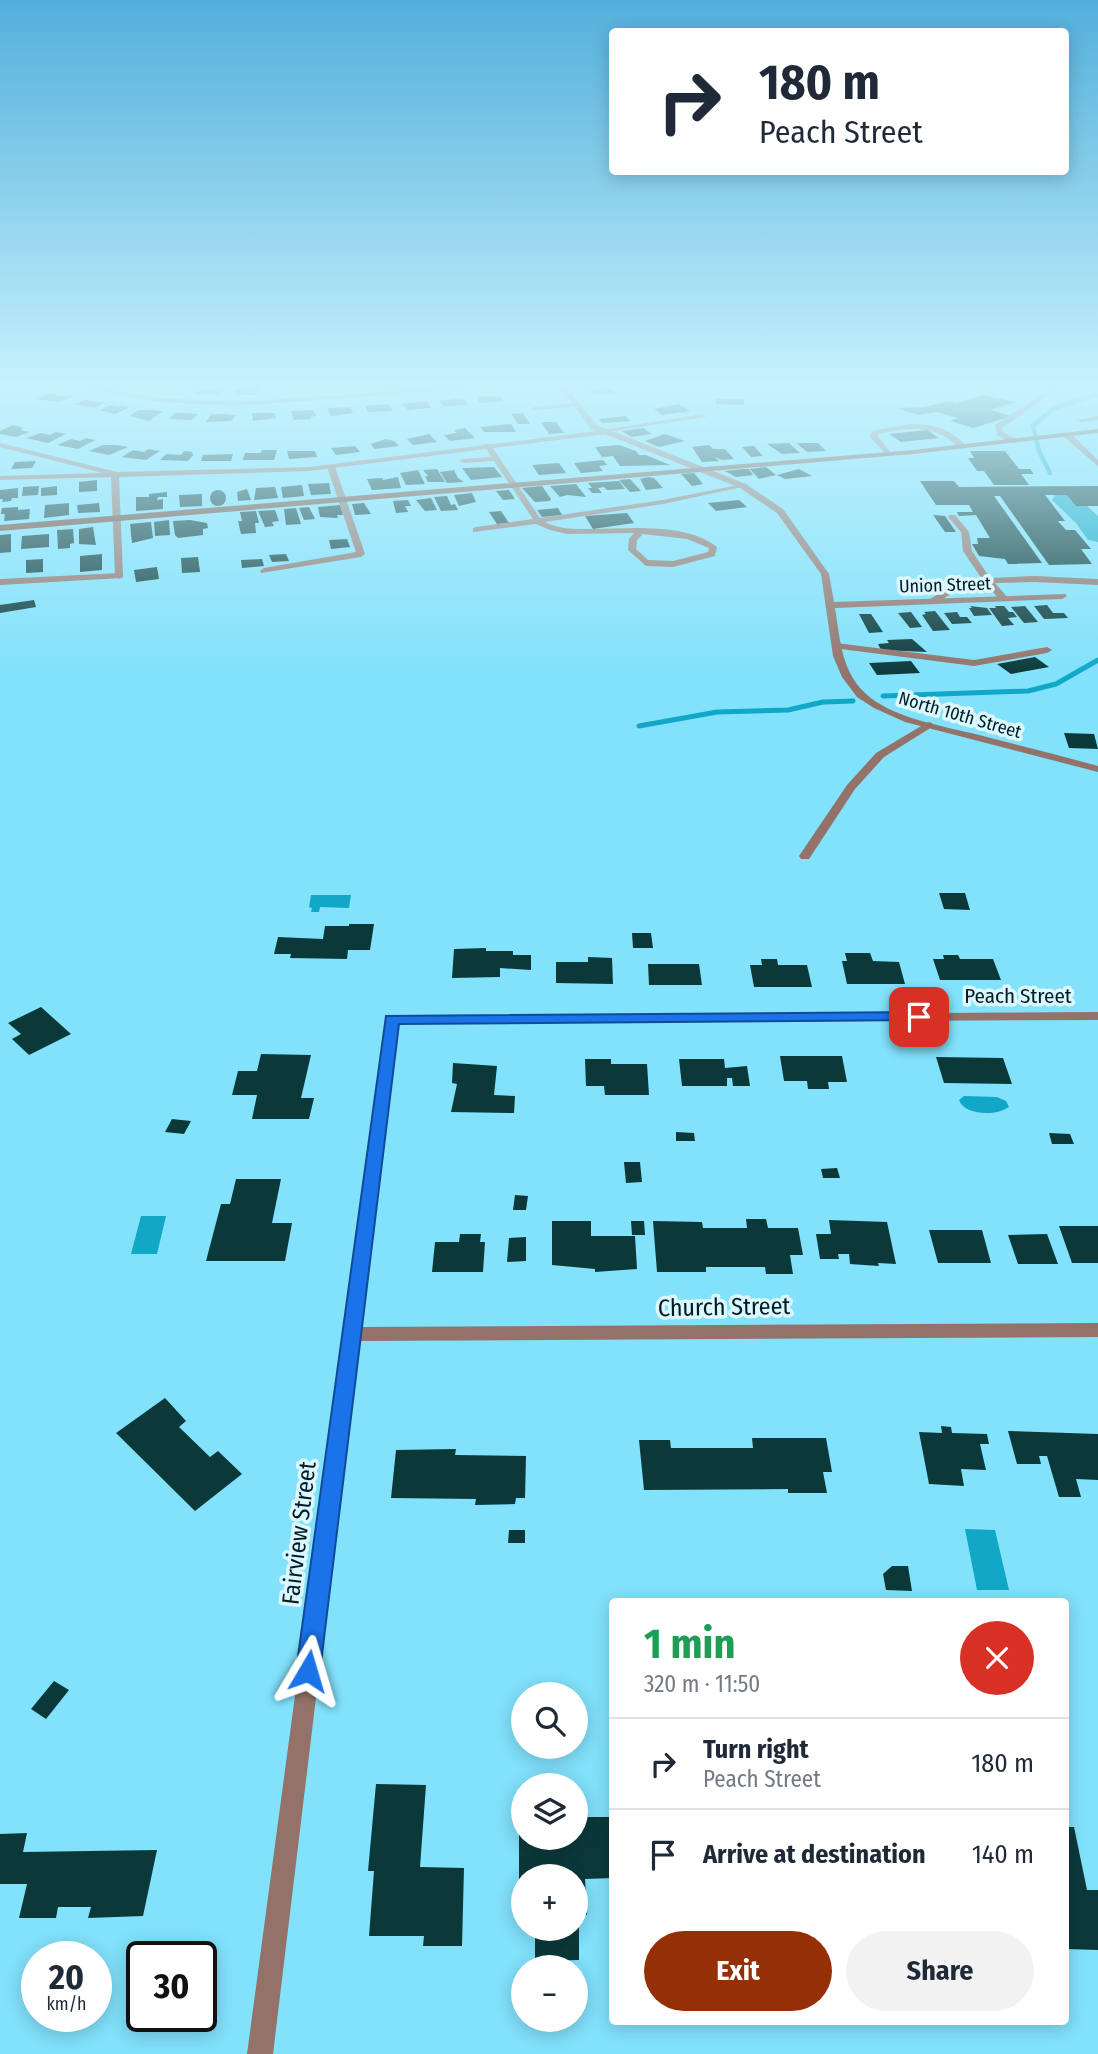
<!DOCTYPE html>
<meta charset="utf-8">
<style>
:root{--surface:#fff;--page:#f2f2f3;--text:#1f2937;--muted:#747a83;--line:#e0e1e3;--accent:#952f05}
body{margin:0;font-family:"Fira Sans Condensed",sans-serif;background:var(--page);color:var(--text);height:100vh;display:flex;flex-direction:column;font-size:26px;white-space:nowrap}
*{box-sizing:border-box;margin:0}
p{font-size:23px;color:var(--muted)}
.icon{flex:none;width:38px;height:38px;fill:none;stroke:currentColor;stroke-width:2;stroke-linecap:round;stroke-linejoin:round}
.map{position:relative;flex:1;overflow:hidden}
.details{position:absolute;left:609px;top:1598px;width:460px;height:427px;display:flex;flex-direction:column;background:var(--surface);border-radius:7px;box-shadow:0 4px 18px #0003}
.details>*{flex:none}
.hud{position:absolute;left:609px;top:28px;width:460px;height:147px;border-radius:7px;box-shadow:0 4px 18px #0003;background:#fff;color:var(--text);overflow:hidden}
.fabs{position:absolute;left:511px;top:1682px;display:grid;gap:14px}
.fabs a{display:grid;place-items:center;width:77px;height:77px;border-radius:50%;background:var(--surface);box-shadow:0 4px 18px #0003;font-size:35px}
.speed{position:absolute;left:21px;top:1941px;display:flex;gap:14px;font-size:35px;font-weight:700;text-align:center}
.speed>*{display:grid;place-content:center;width:91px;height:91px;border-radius:50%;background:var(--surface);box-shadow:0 4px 18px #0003;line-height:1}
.speed small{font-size:18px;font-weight:400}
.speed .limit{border:4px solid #111;border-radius:10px;background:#fff;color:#111}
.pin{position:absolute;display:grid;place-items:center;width:60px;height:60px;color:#fff;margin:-30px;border-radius:14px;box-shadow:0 4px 10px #0006}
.me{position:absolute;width:77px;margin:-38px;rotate:7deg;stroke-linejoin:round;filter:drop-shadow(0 0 5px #0008)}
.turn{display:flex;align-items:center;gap:24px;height:147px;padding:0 35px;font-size:32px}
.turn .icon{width:91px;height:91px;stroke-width:2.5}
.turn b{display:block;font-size:49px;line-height:60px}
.round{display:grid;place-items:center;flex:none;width:74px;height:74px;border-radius:37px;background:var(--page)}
.headline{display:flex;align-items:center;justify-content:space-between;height:119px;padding:0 35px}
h1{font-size:42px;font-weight:700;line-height:52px;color:#1e9e55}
.cta{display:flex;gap:14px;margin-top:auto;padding:14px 35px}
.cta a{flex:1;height:80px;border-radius:42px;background:var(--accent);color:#fff;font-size:28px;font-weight:700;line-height:80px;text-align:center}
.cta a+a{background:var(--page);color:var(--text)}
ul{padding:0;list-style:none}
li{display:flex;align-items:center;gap:21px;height:91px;padding:0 35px;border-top:2px solid var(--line)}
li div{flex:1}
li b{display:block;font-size:26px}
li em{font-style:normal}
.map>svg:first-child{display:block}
</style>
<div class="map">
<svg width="1098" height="2054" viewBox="0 0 1098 2054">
<rect width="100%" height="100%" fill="#82e1fb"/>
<g fill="#11a7c7">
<path d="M311 895H351L349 908 320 907 319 912H311L312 908 309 907Z"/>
<path d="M964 1096 997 1097 1006 1101 1009 1107C997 1116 965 1116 959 1100Z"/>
<path d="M141 1216H166L157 1254H131Z"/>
<path d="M965 1529 995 1530 1009 1590H977Z"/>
</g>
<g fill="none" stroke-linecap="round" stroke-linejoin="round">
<path stroke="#11a7c7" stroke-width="4.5" d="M1050 473 1039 451 1033 426 1054 408 1098 394"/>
<g stroke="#11a7c7" stroke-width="5">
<path d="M883 696 1028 691 1056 684 1098 660"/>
<path d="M639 726 717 712 788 710 823 702 853 701"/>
</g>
<path fill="#11a7c7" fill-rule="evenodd" d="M1065 492 1074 494 1098 516V542L1088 540 1076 523 1052 500 1056 494Z"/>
</g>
<g fill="#0b393a">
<path d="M201 388 215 390 225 388 218 395 195 394Z"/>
<path d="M245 388H258L256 395H233L235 390Z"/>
<path d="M606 388 618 394 595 395 589 389Z"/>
<path d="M49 393 63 396H74L60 402 34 399Z"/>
<path d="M983 395 1016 402 990 410 1012 416 973 428 950 421 958 418 937 412 918 415 897 408 924 407 950 401 956 403Z"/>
<path d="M501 396 504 401 485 403 479 402 477 397Z"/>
<path d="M463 398 468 405 443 406 439 401Z"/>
<path d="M716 399H744V405L716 404Z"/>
<path d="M85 400 105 403 94 408 74 404Z"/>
<path d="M427 401 431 408 408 410 402 404Z"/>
<path d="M388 404 393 411 368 412 365 406Z"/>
<path d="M679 404 690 411 662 415 654 409Z"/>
<path d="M111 405 130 407 115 414 99 410Z"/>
<path d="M350 407 353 413 331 416 327 408Z"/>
<path d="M138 410H150L163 411 149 421 130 416Z"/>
<path d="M313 410 316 416 310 417 311 419 294 420 291 411Z"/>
<path d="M175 413H186L198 414 192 420 169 419Z"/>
<path d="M252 413H275L276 418 253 421Z"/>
<path d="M523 413 530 424H518L511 414Z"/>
<path d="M212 414H225L236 415 231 421 206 422Z"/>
<path d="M626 416 630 421 602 423 599 419Z"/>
<path d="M541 422H556L564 433 549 434Z"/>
<path d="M511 424 516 432H484L480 427Z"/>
<path d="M13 425 24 428 20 430 30 432 16 437 0 434V431Z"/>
<path d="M465 428 475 438 450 441 444 435 457 433 454 430Z"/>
<path d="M643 428 652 434 631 437 622 431Z"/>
<path d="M927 430 939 438 901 442 889 434Z"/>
<path d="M56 432 66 434 48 443 26 438 41 433 50 435Z"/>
<path d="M429 434 437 442 413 445 407 439Z"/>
<path d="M665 434 685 441 659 447 645 441Z"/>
<path d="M86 438 95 440 78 449 57 445 71 439 80 441Z"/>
<path d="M386 439 394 441 399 446 375 449 370 444Z"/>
<path d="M789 443 800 453 782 454 767 444Z"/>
<path d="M796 443H818L826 451 807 452Z"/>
<path d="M103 445H117L128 447 109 455 89 451Z"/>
<path d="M619 445 636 451 639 455H646L670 465 620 466 613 456 602 457 595 447Z"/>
<path d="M709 445 713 449H725L734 459 722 460 715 457 719 461 702 462 692 447Z"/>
<path d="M355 446 360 452 336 455 331 448Z"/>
<path d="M754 446 763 456 751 457 742 447Z"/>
<path d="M148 449 160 451 146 460 122 457 133 450 144 452Z"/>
<path d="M262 450H277L274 460H243L245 453H261Z"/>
<path d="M184 451 193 452 191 454H194L188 461 160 460 166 454 181 455Z"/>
<path d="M287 451H315L317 457 289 459Z"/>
<path d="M970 451H1005L1019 469H1030L1034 474H1021L1029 485H994L984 471H977L968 458H974Z"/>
<path d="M233 454 231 461H201L203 455Z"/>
<path d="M603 460 607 465 599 466 603 471 581 473 574 463Z"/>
<path d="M36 461 32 468 11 469 15 462Z"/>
<path d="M559 463 566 473 539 475 532 465Z"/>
<path d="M494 467 502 477 471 480 462 468Z"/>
<path d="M766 467 776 475 759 479 750 469Z"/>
<path d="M437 469 445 482H428L425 476H428L423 470Z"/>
<path d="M743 469H749L753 475 736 477 725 471Z"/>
<path d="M799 469 812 476 785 479 777 475Z"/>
<path d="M418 470 425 484 406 485 400 473Z"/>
<path d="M454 470 458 478 464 482 447 483 440 472Z"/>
<path d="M694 473 703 484 692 486 681 474Z"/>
<path d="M398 477 401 488 372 490 367 479 382 478 383 480Z"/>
<path d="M648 477 654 478 663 488 646 490 640 479Z"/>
<path d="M630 479 641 491 630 492 619 480Z"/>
<path d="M97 480V491L79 492V482Z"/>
<path d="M619 481 625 489 607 490 604 487 598 488 602 493H592L588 488H592L588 483Z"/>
<path d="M920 481H954L959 487 1098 486V506H1076L1067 495H1045L1065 521H1058L1066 530H1075L1091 549H1081L1092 564 1049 565 1000 496H994L1042 563 1008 564 1005 559 979 556 972 544H978L977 538H990L976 515 959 516 957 512H973L969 505H936Z"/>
<path d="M329 483 331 494 311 495 308 484Z"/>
<path d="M576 484 586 497 567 495 560 497 550 486Z"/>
<path d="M302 485 304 496 283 498 281 487Z"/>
<path d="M39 486 38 495 22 496 23 487Z"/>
<path d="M57 486V495L41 496V488Z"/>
<path d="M542 486 551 499 550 501 535 502 522 488Z"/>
<path d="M275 487 278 498 254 500 256 488Z"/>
<path d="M18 488V498H12L11 501 2 502 3 499H0V490Z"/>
<path d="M247 489 251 500 238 501 237 492Z"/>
<path d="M509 490 515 499 503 500 496 491Z"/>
<circle cx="218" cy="498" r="8"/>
<path d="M167 492V497H158L157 500 163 499V509L136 511V497H149V494Z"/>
<path d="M472 493 476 502 459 506 454 495Z"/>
<path d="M202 494V506L180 507 179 495Z"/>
<path d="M447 496 451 505 455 504 458 510 441 511 434 497Z"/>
<path d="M431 498 437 510 425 511 416 500Z"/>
<path d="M408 500 411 506H405L408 512 396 513 393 501Z"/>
<path d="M739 500 747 507 716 511 708 503Z"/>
<path d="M69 503V515L44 518 45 505Z"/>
<path d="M99 503 100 512 78 513 77 505Z"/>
<path d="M364 503 371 514 355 515 352 504Z"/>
<path d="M340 505 343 515H337L338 518 320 517 318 507Z"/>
<path d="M18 507V510L30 509 29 519 4 521 5 514H1L2 508Z"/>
<path d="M309 507 315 519 304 520 299 508Z"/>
<path d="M296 508 301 524 286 525 284 509Z"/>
<path d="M558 508 562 515 542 517 537 510Z"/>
<path d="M275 510 279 521 272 522 274 526 265 527 258 511Z"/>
<path d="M256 511 259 523H255L256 533 241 534 238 521H242L240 512Z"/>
<path d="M501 511 509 523 497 524 489 512Z"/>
<path d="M627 513 634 523 593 529 585 516Z"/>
<path d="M933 515 945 516 956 532H945Z"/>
<path d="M169 520 170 535 155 536 154 522Z"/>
<path d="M190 520 207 523 208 528 203 529V535L178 538 175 535 173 521Z"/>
<path d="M151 522 153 538 132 543 130 524Z"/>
<path d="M93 527 96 545 79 544V529Z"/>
<path d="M73 529 74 543 70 544V548L58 549 57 530Z"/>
<path d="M11 534V552L0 553V535Z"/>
<path d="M49 534V547L21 549 22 536Z"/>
<path d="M347 539 350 547 331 549 329 540Z"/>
<path d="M102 554V570L80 572V556Z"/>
<path d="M286 554 289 561 272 562 269 555Z"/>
<path d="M198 557 200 572 182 573 181 558Z"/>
<path d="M43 559V572L26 573V560Z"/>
<path d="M262 559 264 566 242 568 241 560Z"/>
<path d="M157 567 159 579 136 582 134 570Z"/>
<path d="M34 600 36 607 0 613V605Z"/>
<path d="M1047 605 1053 613H1064L1068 618 1044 619 1034 606Z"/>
<path d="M970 606 987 608 992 615 974 616 969 608H972Z"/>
<path d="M995 606H1004L1009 612H1013L1017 617 1008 618 1014 625 1002 626 989 608H996Z"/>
<path d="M1025 606 1038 622 1024 623 1011 607Z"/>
<path d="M935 611 950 630 933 631 922 615 926 614 924 612Z"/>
<path d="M911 612 922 627 910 628 898 613Z"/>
<path d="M957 612 960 617H967L972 623 952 624 944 613Z"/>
<path d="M859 614H871L883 632 869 633Z"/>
<path d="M912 639 927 652 881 650 878 644 889 643 887 640Z"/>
<path d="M1035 657 1049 667 1011 674 997 664Z"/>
<path d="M911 661 920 673 877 675 869 663Z"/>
<path d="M1064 733 1094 734 1098 749 1069 748Z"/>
<path d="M939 893H965L970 910 944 909Z"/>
<path d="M349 924H374L370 950H348L347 959 290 958 291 954H274L278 937 323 939 325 926H349Z"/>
<path d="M632 933H651L653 948H633Z"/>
<path d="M486 948V951H513V955H531V970L500 968V977L452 978 454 949Z"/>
<path d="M845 953H870L873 961 899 962 905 984H847L842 961H847Z"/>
<path d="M943 955H958L960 959H993L1001 980H940L933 959H944Z"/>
<path d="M588 957 612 958 613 984 556 983V962H588Z"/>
<path d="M761 959H777L778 965H807L812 987H754L750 965H762Z"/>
<path d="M648 964H699L702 985H649Z"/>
<path d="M41 1007 71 1034 29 1055 12 1039 21 1034 8 1023Z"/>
<path d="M261 1054 311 1055 301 1098H314L309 1119H252L257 1095H232L238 1071H257Z"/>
<path d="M780 1056H842L847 1082H828L829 1089H808L807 1081H784Z"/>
<path d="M936 1057 1003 1058 1012 1084 944 1083Z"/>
<path d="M585 1059H611V1064H647L649 1095H605L604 1086H586Z"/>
<path d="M679 1059H724L725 1068 747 1066 750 1086H733L732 1078H727V1086H682Z"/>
<path d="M453 1063 497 1066 494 1095 515 1096 514 1113 451 1112 457 1084 452 1083Z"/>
<path d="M172 1119 191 1121 184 1134 165 1132Z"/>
<path d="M676 1132 694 1133 695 1141H676Z"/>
<path d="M1049 1133 1070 1134 1074 1144H1052Z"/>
<path d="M624 1162H640L642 1182 626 1183Z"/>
<path d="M837 1168 840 1178H823L821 1169Z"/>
<path d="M236 1179H281L272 1223H292L285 1261H206L221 1204H230Z"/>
<path d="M515 1195 528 1196 526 1210H513Z"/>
<path d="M746 1219H766L768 1228H798L803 1255H790L793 1274H766L765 1267H706V1272H657L653 1221 702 1222 703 1228H747Z"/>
<path d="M829 1220 887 1222 896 1264 878 1263 879 1266 850 1264 849 1254H838L839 1259H820L816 1234H831Z"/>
<path d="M552 1221H591V1236H635L637 1269 595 1272V1269L552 1265Z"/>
<path d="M631 1221H644L645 1235H632Z"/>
<path d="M1059 1226H1098V1263H1072Z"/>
<path d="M929 1230H982L991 1263H938Z"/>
<path d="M460 1234H481L480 1242H485L483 1272H432L435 1242H459Z"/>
<path d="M1047 1234 1058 1264H1018L1008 1235Z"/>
<path d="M526 1237V1261L507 1262 509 1238Z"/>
<path d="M165 1398 186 1421 179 1427 210 1457 218 1451 242 1474 195 1511 116 1433Z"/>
<path d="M941 1426 951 1427 952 1433 987 1434 989 1444H980L986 1470 961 1469 964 1486 929 1484 919 1432 942 1433Z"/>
<path d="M1008 1431 1098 1434V1480L1076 1479 1081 1497H1059L1047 1456H1039L1041 1464H1017Z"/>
<path d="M752 1438H826L832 1472H823L827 1493H788V1489L644 1490 639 1440H670L671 1448H753Z"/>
<path d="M456 1449 455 1455 526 1456 525 1498H516L515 1504 475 1505 476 1499 391 1498 396 1450Z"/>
<path d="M509 1530H525V1543H508Z"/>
<path d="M892 1566H908L912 1591 886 1590 883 1574Z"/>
<path d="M54 1681 69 1690 46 1719 31 1709Z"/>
<path d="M376 1784 426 1785 420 1867 464 1868 462 1946H423L424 1936H369L374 1871H368Z"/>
<path d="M519 1817H523V1838H576V1817H612V1878L585 1879 587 1915H579V1960L535 1961V1928H576V1876H523V1915H519Z"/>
<path d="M1066 1827H1074L1087 1890H1098V1950L1066 1949Z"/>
<path d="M27 1833 23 1852 157 1850 143 1916 88 1918 91 1907H58L56 1918H19L27 1884H0V1834Z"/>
</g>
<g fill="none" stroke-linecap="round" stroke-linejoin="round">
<g fill="#937369" fill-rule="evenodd">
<path d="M1049 390 1054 391 1002 428 1003 432 1016 439V443H1010L997 435 995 425Z"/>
<path d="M704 414 706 417 600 433 596 431Z"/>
<path d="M1098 416V420L1081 422 1077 420Z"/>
<path d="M910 424C933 424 950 428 966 446L959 448C937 424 908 427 878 434V437L892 454 888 456 870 437 872 431Z"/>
<path d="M1064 433H1070L1098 460V466L1064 437Z"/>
<path d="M484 444H490L540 518 663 500 743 484 747 486 663 504 545 522C561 530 577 529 594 529 630 528 688 523 717 547L715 556 673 567 646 566 628 550 629 539 634 533 567 534 550 530 536 524 473 532V528L476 527 533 519 494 461 463 463 459 461 463 459 491 457ZM643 534 687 539 709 548 708 552 673 561 648 560 636 549 637 540Z"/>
<path d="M331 465 335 467 365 554 361 557 261 573 260 571 264 568 356 552 327 467Z"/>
<path d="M949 515H955L969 532 972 551 990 578 1035 576 1098 579V585L1035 582 995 583 1008 598 1006 600H1000L986 584C976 586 966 588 957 591 947 595 940 603 930 603V599L946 589 982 579 963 551 961 532 948 517Z"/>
<path d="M119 573 123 576 122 578 0 585V579Z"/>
<path d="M836 643 974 660 1047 647 1052 650 1047 653 974 666 833 648V644Z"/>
<path d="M928 722 932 723V727L884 757 855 789 809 859H801L799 856 847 785 876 753Z"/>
</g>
<g fill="#937369" fill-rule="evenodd">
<path d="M82 388H99L160 398 236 402 442 388H478L236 406 160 402Z"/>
<path d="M560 388H567L597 425 746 484 783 509 829 574 834 602 1065 594 1067 596 1062 599 835 608C840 637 841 670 864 692 890 718 944 726 979 735 1018 745 1058 755 1098 766V772L905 722 874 708 857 697 842 677 833 656 821 574 777 513 740 488 605 434 309 471 119 477 123 576 119 579 115 576 111 477 0 480V476L103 473 0 447V443L117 472 309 467 597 431 591 429 575 407 531 410 533 407 572 403Z"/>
<path d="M1098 1012V1020L397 1023 361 1327 1098 1323V1337L359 1341 273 2054H247L386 1016Z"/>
</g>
<path fill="#734738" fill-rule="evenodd" d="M1098 429V433L913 454 0 531V525L913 450Z"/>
</g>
<linearGradient id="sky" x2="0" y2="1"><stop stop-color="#52afdb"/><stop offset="0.57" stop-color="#c7f2fd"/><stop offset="1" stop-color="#c7f2fd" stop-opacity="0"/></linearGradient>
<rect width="1098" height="676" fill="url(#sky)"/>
<path fill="#1a73e8" stroke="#114b97" stroke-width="2" d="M919 1012 925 1013 927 1017 925 1020 399 1024 320 1671 317 1679 308 1683 299 1679 296 1671 386 1016Z"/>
<g text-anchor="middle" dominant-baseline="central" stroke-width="7" stroke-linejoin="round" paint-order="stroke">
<g font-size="18" fill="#001d24" stroke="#ddf7ff">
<text transform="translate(945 585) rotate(-2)">Union Street</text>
<text transform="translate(960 715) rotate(16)">North 10th Street</text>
</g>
<g font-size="21" fill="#001d24" stroke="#ddf7ff">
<text x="1018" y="996">Peach Street</text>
</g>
<g font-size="24" fill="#001d24" stroke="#ddf7ff">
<text transform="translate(724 1307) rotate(-1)">Church Street</text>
<text transform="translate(299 1533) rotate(-83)">Fairview Street</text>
</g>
</g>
</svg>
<div class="fabs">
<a><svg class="icon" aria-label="search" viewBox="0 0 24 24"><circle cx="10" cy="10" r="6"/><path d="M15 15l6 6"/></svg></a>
<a><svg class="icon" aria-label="layers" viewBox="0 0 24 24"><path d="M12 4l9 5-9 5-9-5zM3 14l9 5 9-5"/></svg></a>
<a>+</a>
<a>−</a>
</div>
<div class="speed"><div>20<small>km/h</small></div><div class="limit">30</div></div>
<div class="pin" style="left:919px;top:1017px;background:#d93025"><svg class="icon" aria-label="arrive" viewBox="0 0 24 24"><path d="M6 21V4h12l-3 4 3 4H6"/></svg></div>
<svg class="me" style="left:308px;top:1671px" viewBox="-20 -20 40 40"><path d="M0-17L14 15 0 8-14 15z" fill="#1a73e8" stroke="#fff" stroke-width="4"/></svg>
<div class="hud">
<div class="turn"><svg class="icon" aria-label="right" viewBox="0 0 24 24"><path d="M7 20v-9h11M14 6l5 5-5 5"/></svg><div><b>180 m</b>Peach Street</div></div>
</div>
<section class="details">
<div class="headline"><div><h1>1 min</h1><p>320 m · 11:50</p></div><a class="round" style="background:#d93025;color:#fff"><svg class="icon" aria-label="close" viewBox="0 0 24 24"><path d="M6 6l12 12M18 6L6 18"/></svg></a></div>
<ul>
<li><svg class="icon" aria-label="right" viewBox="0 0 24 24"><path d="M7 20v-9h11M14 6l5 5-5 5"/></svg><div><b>Turn right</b><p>Peach Street</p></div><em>180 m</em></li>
<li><svg class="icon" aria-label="arrive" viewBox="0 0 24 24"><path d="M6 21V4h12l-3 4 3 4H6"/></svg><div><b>Arrive at destination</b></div><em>140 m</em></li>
</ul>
<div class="cta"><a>Exit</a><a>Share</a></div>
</section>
</div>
